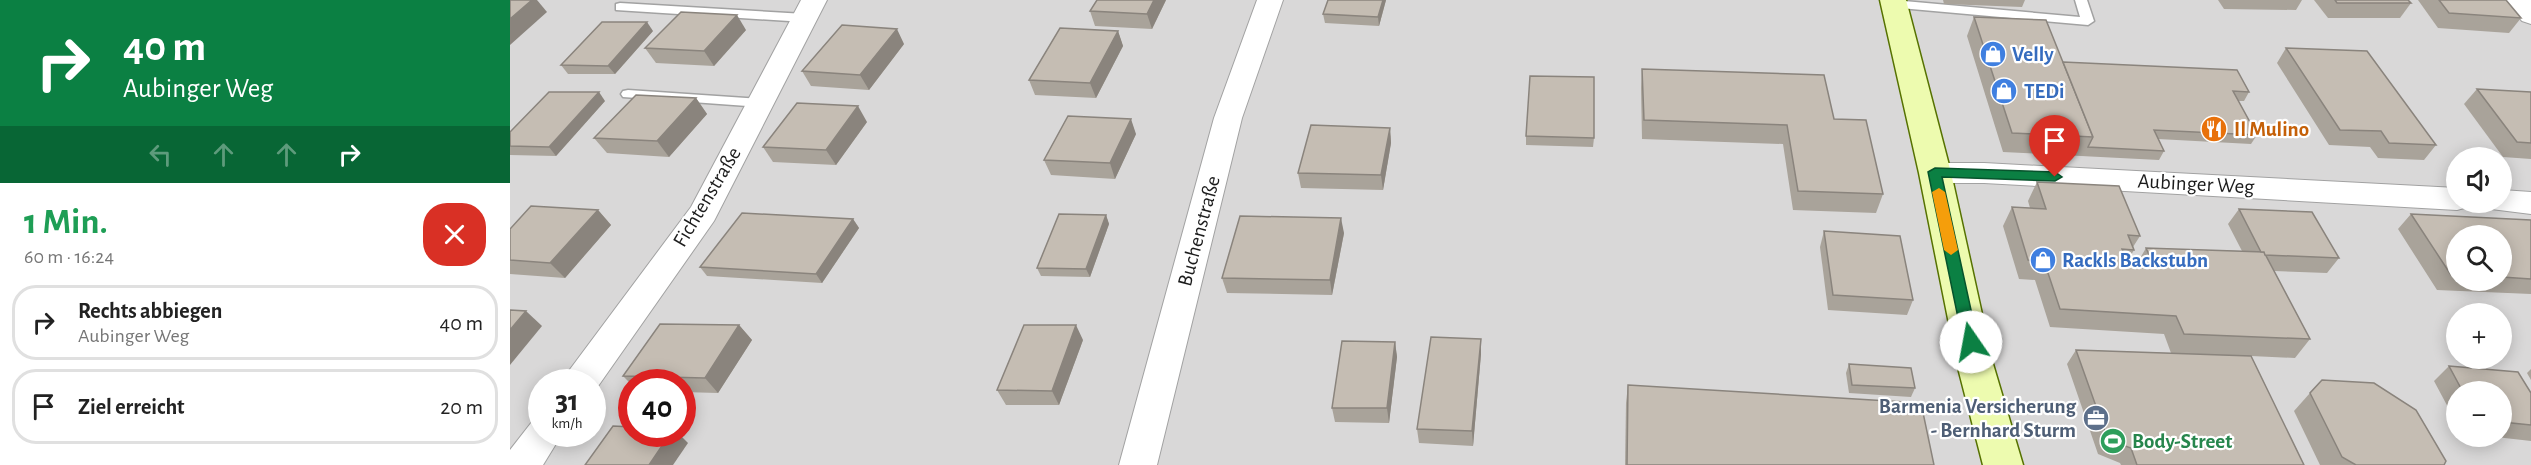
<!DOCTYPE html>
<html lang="de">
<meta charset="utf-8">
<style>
:root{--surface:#fff;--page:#f2f2f2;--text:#222;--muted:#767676;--line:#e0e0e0}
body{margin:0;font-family:"Alegreya Sans",sans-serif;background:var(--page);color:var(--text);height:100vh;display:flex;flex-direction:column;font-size:22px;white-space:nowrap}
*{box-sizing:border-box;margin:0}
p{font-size:20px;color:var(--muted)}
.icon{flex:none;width:33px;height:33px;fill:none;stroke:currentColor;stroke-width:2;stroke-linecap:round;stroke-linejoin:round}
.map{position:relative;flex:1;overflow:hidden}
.drawer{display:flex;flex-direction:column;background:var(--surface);width:510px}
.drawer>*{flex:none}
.top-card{background:#0b8043;color:#fff;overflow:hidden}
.tools{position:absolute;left:1936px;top:147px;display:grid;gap:12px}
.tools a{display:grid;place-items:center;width:66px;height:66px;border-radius:50%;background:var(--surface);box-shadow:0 3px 15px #0003;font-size:30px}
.speed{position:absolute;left:18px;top:369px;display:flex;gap:12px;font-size:30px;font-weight:700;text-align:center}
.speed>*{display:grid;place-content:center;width:78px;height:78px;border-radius:50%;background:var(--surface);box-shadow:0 3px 15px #0003;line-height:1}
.speed small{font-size:15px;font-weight:400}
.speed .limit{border:9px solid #d22;background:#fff;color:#111}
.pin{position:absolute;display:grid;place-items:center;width:51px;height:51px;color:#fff;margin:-62px -26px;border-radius:50% 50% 50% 0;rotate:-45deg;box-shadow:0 0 6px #0007}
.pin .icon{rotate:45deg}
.me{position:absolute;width:66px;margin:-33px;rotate:348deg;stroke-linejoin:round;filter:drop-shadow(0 0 4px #0008)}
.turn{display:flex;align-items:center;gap:21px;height:126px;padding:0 24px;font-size:27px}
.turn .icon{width:78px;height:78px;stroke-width:2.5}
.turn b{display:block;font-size:42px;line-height:51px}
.lanes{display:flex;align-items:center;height:57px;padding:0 24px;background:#0003;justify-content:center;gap:30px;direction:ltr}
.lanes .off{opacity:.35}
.round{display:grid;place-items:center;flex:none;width:63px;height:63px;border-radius:24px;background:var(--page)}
.summary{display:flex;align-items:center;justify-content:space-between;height:102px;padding:0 24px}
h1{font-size:36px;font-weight:700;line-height:45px;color:#1e9e55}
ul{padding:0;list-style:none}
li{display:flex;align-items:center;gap:18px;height:75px;margin:0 12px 9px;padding:0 12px;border:3px solid var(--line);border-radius:24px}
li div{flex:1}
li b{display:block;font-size:22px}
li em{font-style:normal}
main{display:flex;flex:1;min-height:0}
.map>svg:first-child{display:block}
</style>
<main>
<section class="drawer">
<div class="top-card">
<div class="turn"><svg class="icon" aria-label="right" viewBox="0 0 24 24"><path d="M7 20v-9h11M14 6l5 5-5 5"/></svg><div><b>40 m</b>Aubinger Weg</div></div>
<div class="lanes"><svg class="icon off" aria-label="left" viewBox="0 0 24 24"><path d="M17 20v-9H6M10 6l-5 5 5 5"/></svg><svg class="icon off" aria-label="ahead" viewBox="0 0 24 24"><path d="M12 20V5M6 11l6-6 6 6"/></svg><svg class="icon off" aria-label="ahead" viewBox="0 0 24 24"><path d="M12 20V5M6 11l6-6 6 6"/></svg><svg class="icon" aria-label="right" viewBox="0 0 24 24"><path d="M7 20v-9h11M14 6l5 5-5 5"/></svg></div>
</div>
<div class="summary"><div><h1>1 Min.</h1><p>60 m · 16:24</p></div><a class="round" style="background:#d93025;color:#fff"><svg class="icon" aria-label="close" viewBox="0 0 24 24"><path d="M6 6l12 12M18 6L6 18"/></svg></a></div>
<ul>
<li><svg class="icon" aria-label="right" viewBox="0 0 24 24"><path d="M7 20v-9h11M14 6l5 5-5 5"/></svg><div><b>Rechts abbiegen</b><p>Aubinger Weg</p></div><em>40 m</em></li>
<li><svg class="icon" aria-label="arrive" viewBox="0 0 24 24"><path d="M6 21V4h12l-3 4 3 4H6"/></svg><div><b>Ziel erreicht</b></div><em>20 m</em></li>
</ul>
</section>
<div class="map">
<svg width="2021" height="465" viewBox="0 0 2021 465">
<rect width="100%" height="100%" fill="#edeadf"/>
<path fill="#d9d8d8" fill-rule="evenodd" d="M0 0H2021V465H0ZM1947 158H1992V202H1947ZM1947 236H1992V280H1947ZM1947 314H1992V358H1947ZM32 382H82V434H32ZM122 382H172V434H122ZM1947 392H1992V436H1947Z"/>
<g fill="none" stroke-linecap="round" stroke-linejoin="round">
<defs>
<g id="lane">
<path d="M1383 0 1570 17 1565 0H1577L1584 21 1578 25 1379 7V1Z"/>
<path d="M110 3 295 14 301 18 295 22 106 10V4Z"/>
<path d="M118 90 251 99 258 103 251 107 113 97 111 94 113 91Z"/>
</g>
<g id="street">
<path d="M291 0H317L204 221 84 392 82 382H54L58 372 181 207Z"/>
<path d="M747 0H773L732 118 647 465H609L704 118Z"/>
<path d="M1994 0H2021V24L2012 21Z"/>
<path d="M1425 163H1474L1947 188V202H1960L1958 207 1947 210 1474 183H1425L1414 180 1410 173 1414 166Z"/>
<path d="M1992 190 2021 192V214L1981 209 1978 202H1992Z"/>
<path d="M32 419V434H52L33 465H0V450L21 423Z"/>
</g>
<path id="secondary" d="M1370 0H1396L1441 173 1483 364 1513 465H1473L1447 364 1409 173Z"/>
</defs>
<use href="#lane" stroke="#a2a2a2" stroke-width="3"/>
<use href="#street" stroke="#a2a2a2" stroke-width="2"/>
<use href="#secondary" stroke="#567201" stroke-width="3"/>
<use href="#lane" fill="#fff" fill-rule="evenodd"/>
<use href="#street" fill="#fff" fill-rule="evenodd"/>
<use href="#secondary" fill="#edfbaf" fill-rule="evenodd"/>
</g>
<g fill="#a9a39a" fill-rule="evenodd">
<path d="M587 0H656L642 29 585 26 580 11Z"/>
<path d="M818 0H876L869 26 815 23 813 14Z"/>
<path d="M1433 0H1515L1512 7 1434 4Z"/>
<path d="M1708 0H1792L1786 10 1714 9Z"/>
<path d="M1804 0H1898L1901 3 1890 18H1818Z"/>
<path d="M1908 0H1996L2011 18 1999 33 1928 28Z"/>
<path d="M1464 17 1553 62 1739 92 1734 101H1728L1747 135 1741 144 1648 139 1654 151 1649 160 1493 152 1457 36Z"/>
<path d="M236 30 204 66 146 63 135 48Z"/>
<path d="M143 31 105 74H58L51 65Z"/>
<path d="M608 31 613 46 586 98 525 95 519 80Z"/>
<path d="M394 44 359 90 301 86 292 71Z"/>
<path d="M1776 48 1926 145 1914 160 1868 158 1860 147 1819 145 1767 63Z"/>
<path d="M1132 69 1324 119 1373 194 1366 213 1283 210 1273 144 1132 139 1131 88Z"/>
<path d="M1967 89 2021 92V159L1993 157 1954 104Z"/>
<path d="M186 98 197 114 159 157 97 153 84 138Z"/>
<path d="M95 101 46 156 0 155V132Z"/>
<path d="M357 122 326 165 263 162 253 147Z"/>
<path d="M880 128 881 143 873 190 791 188 788 173Z"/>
<path d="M626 134 605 179 541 175 534 160Z"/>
<path d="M1016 136 1084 138 1083 147 1016 145Z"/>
<path d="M1527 182 1630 236 1623 247 1624 250 1617 262 1619 267H1625L1636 248 1732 251 1718 224 1729 209 1829 258 1817 273 1764 271 1800 339 1785 358 1741 356 1794 465H1611L1610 463 1588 454 1557 364 1566 350 1661 353 1654 334 1540 327 1525 280 1509 279 1493 226 1502 207 1520 208 1518 201Z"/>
<path d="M88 210 101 225 55 278 0 274V229Z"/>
<path d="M1901 214 2021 220V294L1927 290 1888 229ZM1947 236H1992V280H1947Z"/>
<path d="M596 215 599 224 580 277 531 276 527 268Z"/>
<path d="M343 219 349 228 312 283 197 276 190 267Z"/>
<path d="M1314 231 1403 300 1397 315 1318 310 1310 247Z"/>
<path d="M834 233 822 295 717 293 712 278Z"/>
<path d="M229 325 242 340 208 393 172 392V382H122V385L113 376Z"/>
<path d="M971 339V354L963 446 909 443 907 429Z"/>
<path d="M573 340 549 405H496L487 390Z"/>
<path d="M885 342 887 357 879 423 825 422 822 408Z"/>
<path d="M1339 364 1405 388 1401 397 1339 393 1336 373Z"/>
<path d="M1939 366 2021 393V441L1977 436H1992V392H1947V424L1924 381Z"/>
<path d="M2021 369V380L2017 373Z"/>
<path d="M1118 385 1424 465H1115L1116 403Z"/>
<path d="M1800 393 1934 465H1810L1784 411Z"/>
</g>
<g fill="#8a847d">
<path d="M22 0H27L37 12 0 45V19Z"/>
<path d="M644 0H656L642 29 637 14Z"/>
<path d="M873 0H876L869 26 868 17Z"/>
<path d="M227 15 236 30 204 66 194 51Z"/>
<path d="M137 22 143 31 105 74 98 66Z"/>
<path d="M387 29 394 44 359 90 350 75Z"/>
<path d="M608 31 613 46 586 98 580 83Z"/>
<path d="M89 92 95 101 46 156 39 147Z"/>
<path d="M186 98 197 114 159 157 147 141Z"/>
<path d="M348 106 357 122 326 165 316 150Z"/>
<path d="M621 119 626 134 605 179 600 163Z"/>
<path d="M880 128 881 143 873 190 871 175Z"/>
<path d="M88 210 101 225 55 278 40 263Z"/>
<path d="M596 215 599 224 580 277 576 269Z"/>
<path d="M831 218 834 233 822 295 820 280Z"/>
<path d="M343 219 349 228 312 283 306 274Z"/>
<path d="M16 311 32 326 0 365V330Z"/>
<path d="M229 325 242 340 208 393 195 378Z"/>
<path d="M566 325 573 340 549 405 542 391Z"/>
<path d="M971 339V354L963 446 962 431Z"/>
<path d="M885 342 887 357 879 423 877 408Z"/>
<path d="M160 434H169L178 443 163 465H139Z"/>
</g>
<g fill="#c5bdb3" stroke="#8a847d" stroke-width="1.5">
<path d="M0 0H22L0 19Z"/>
<path d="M587 0H644L637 14 580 11Z"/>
<path d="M818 0H873L868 17 813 14Z"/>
<path d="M1825 0H1898L1901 3H1827Z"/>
<path d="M1929 0H1996L2011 18 1939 13Z"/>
<path d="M171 12 227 15 194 51 135 48Z"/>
<path d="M1464 17 1536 20 1583 137 1502 133Z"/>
<path d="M92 22H137L98 66 51 65Z"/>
<path d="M332 25 387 29 350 75 292 71Z"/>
<path d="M550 28 608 31 580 83 519 80Z"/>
<path d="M1776 48 1857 51 1926 145 1879 143 1871 131 1830 130Z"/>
<path d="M1553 62 1727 70 1739 92 1723 91 1747 135 1644 130 1654 151 1578 147 1583 137Z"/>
<path d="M1132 69 1314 75 1324 119 1356 120 1373 194 1288 191 1277 125 1134 120Z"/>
<path d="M1020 76 1084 77V138L1016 136Z"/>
<path d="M1967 89 2021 92V143L2007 142Z"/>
<path d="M39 92H89L39 147 0 146V132Z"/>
<path d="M126 95 186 98 147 141 84 138Z"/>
<path d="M287 103 348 106 316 150 253 147Z"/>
<path d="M558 116 621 119 600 163 534 160Z"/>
<path d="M801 125 880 128 871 175 788 173Z"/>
<path d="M1527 182 1609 186 1630 236 1618 235 1624 250 1612 249 1619 267 1645 268 1636 248 1754 252 1800 339 1674 334 1666 316 1550 309 1534 261 1518 260 1502 207 1536 209Z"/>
<path d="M21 206 88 210 40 263 0 260V229Z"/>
<path d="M1729 209 1802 212 1829 258 1755 255 1754 252H1751Z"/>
<path d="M232 213 343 219 306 274 190 267Z"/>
<path d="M549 214 596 215 576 269 527 268Z"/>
<path d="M1901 214 2021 220V279L1992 277V236H1947V275H1941Z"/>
<path d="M730 216 831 218 820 280 712 278Z"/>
<path d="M1314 231 1390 236 1403 300 1323 295Z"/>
<path d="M0 310 16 311 0 330Z"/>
<path d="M150 324 229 325 195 378 113 376Z"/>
<path d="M514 325H566L542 391 487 390Z"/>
<path d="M921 337 971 339 962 431 907 429Z"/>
<path d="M832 341 885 342 877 408H822Z"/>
<path d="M1566 350 1741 356 1794 465H1627L1621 448 1598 440Z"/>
<path d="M1339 364 1401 368 1405 388 1342 385Z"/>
<path d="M1939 366 2008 372 2021 393V425L1992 422V392H1953Z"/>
<path d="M1812 380 1864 383 1906 410 1936 461 1934 465H1846L1832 457 1800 393Z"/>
<path d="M1118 385 1411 403 1424 465H1117Z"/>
<path d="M103 426 122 427V434H160L139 465H75Z"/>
</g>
<path fill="#0b8043" stroke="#07532c" stroke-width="1.5" d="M1425 168 1545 172 1552 177 1545 181 1432 177 1468 342 1466 347H1455L1453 342 1418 172Z"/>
<path fill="#f59e0b" d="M1429 188 1435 192 1448 250 1441 255 1434 250 1422 192Z"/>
<defs>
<symbol id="shop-disc" viewBox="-11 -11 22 22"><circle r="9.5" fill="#3f7fe0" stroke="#fff"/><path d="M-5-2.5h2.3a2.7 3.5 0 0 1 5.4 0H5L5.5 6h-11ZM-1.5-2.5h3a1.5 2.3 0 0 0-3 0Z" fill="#fff"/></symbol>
<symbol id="restaurant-disc" viewBox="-11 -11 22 22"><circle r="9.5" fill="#e8710a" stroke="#fff"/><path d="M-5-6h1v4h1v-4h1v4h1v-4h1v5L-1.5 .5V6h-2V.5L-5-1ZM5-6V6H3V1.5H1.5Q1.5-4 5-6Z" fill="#fff"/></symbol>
<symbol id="office-disc" viewBox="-11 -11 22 22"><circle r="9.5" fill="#5c6f8a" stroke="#fff"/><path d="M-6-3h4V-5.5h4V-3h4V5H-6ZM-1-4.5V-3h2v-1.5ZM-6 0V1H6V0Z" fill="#fff"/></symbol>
<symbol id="stadium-disc" viewBox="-11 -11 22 22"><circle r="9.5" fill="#2e9e5b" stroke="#fff"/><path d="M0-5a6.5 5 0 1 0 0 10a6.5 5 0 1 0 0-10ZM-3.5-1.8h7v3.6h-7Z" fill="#fff"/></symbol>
</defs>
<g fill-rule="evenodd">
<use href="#shop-disc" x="1468" y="39" width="30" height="30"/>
<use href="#shop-disc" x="1479" y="76" width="30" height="30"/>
<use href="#restaurant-disc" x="1689" y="114" width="30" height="30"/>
<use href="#shop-disc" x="1518" y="245" width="30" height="30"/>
<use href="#office-disc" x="1571" y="403" width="30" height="30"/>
<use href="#stadium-disc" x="1588" y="426" width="30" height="30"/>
</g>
<g text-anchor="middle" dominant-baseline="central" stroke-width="4.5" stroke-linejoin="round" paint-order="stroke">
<g font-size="21" font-weight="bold" fill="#366cbe" stroke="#fff" text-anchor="start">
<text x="1502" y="54">Velly</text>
<text x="1514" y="91">TEDi</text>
<text x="1552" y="260">Rackls Backstubn</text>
</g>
<g font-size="21" font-weight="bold" fill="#c56008" stroke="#fff" text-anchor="start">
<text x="1724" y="129">Il Mulino</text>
</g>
<g font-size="21" fill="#1b1b1b" stroke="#fff">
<text transform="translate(1686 184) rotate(3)">Aubinger Weg</text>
<text transform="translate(197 197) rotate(-59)">Fichtenstraße</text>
<text transform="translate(689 231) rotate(-75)">Buchenstraße</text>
</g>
<g font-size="21" font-weight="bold" fill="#4e5e75" stroke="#fff" text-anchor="end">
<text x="1566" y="406">Barmenia Versicherung<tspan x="1566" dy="24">- Bernhard Sturm</tspan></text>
</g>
<g font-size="21" font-weight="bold" fill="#27864d" stroke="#fff" text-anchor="start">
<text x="1622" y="441">Body-Street</text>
</g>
</g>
</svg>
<div class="tools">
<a><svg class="icon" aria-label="sound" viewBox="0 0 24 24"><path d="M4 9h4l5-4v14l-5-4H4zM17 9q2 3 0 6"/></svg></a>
<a><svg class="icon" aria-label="search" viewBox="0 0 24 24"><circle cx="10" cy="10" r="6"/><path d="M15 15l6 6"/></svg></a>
<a>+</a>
<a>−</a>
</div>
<div class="speed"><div>31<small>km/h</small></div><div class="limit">40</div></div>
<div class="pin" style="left:1545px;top:177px;background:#d93025"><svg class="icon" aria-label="arrive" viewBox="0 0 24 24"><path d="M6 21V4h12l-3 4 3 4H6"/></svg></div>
<svg class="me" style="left:1461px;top:342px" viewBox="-20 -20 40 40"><circle r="19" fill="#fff"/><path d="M0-13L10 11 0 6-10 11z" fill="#0b8043"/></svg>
</div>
</main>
